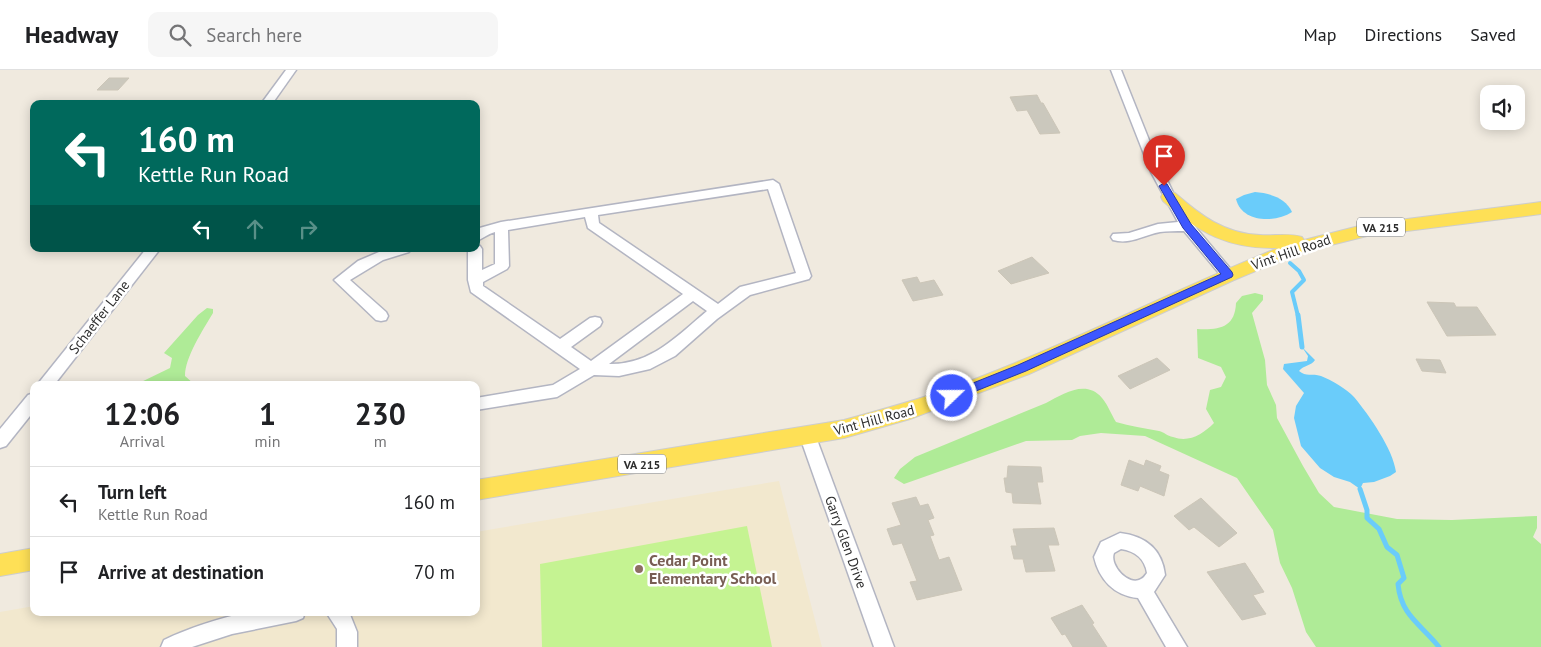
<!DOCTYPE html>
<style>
:root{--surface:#fff;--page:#f6f6f6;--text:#202124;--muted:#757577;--line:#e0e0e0}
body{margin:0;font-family:"PT Sans",sans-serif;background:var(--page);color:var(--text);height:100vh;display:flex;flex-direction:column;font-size:19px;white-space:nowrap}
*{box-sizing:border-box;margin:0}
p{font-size:16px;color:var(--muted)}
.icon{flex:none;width:28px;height:28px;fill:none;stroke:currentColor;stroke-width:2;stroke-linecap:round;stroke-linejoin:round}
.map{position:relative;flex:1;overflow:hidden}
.details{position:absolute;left:30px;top:311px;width:450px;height:235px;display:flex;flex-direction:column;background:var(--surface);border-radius:10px;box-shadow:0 2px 12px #0003}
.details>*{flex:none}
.hud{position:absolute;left:30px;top:30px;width:450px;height:152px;border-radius:10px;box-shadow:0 2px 12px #0003;background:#00695c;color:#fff;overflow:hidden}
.controls{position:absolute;left:1480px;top:15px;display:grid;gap:10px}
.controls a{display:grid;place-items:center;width:45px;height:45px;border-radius:10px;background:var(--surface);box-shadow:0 2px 12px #0003;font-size:25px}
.pin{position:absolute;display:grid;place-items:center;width:42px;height:42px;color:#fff;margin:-51px -21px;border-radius:50% 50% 50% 0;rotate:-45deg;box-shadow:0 0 5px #0007}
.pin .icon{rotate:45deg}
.me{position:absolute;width:55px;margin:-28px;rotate:68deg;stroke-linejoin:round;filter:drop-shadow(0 0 4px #0008)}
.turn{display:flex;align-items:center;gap:18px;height:105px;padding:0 25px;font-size:22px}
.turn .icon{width:65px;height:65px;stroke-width:2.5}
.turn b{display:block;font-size:35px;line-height:42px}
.lanes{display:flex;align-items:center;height:48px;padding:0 25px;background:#0003;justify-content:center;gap:25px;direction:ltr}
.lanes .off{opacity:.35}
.eta{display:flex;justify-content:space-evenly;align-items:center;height:85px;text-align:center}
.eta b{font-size:30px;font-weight:800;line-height:35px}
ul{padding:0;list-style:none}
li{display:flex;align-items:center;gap:15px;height:70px;padding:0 25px;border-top:1px solid var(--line)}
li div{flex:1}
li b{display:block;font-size:19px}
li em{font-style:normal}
header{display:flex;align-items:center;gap:30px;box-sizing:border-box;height:70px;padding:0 25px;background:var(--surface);border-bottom:1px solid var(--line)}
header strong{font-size:24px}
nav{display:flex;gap:28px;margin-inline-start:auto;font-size:18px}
.search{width:350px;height:45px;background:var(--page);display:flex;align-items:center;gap:12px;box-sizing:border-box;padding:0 18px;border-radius:10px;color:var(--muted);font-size:19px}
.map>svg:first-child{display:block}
</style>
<header>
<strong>Headway</strong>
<div class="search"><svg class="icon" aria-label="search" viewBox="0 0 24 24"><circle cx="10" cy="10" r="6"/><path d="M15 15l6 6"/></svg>Search here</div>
<nav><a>Map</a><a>Directions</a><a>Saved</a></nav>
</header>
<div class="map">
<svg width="1541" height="577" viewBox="0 0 1541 577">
<rect width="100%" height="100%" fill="#f0eadf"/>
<path fill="#f2e8ce" d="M779 411 822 577H0V542L34 536V542H476V462Z"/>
<g fill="#afeb97">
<path d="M1255 223 1263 225V230L1252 243 1265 290 1267 315 1276 335 1277 348 1303 396 1319 423 1334 437 1397 449 1452 450 1537 446V458L1533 467 1541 474V577H1316L1306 562 1292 518 1280 493 1273 460 1237 408 1145 366 1101 363 1080 366 1072 370 1026 371 904 414 894 408 900 399 915 387 1046 333C1063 324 1086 309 1102 328 1108 335 1111 344 1116 352 1130 356 1144 358 1159 361 1164 362 1167 366 1173 367 1189 373 1203 364 1214 353L1206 339 1210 320 1221 317 1226 307 1221 297 1198 288 1197 259C1219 260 1235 258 1236 233L1242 226Z"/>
<path d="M207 238 213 239V243C203 260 185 287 185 306L195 315H135L170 298 172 288 164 283 198 245Z"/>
</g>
<path fill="#c5f392" d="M747 456 772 577H542L540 494Z"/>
<g fill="#6accfa">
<path d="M1255 122C1269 123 1286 128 1292 142 1275 153 1242 153 1236 129L1244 125Z"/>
<path d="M1302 277 1315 290C1311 296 1304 295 1299 301 1306 307 1312 303 1321 306 1331 310 1347 319 1354 327 1369 345 1393 379 1396 402L1390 406 1374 412 1363 413 1360 419 1350 412 1334 407 1320 398 1301 376 1294 348 1296 336 1304 323 1283 299 1284 294 1307 291 1308 286Z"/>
</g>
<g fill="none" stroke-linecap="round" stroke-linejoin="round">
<path stroke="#6accfa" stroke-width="4" d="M1290 193 1299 201 1304 210 1292 222 1298 246"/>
<g stroke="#6accfa" stroke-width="5">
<path d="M1298 245 1302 277"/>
<path d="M1360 419 1367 440V448L1379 459 1387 477 1397 485 1404 508 1398 514C1401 546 1421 554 1439 577"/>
</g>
</g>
<g fill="#cbc8bd" stroke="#ccc6b8">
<path d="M109 8H129L118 20H97Z"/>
<path d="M1037 25 1041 33H1043L1060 63 1040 64 1027 40 1017 41 1010 27Z"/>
<path d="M1032 187 1049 203 1011 214 998 201Z"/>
<path d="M917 207 920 213 934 210 943 225 913 231 902 210Z"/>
<path d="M1427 232 1454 233 1456 237H1477L1496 265 1447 266Z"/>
<path d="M1157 288 1170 300 1130 319 1118 306Z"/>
<path d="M1416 289 1440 290 1446 303 1422 301Z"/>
<path d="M1129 390 1144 396 1146 390 1161 396 1159 401 1169 405 1164 426 1140 416 1138 421 1121 415Z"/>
<path d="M1008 396 1041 397 1043 412H1037L1041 434 1013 433 1012 423 1006 422 1004 408H1007Z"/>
<path d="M916 427 920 436 928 434 934 448 928 450 934 465 930 466 939 490 949 487 962 520 917 530 910 512 917 511 902 473 893 475 887 459 901 455 892 433Z"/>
<path d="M1201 428 1237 463 1219 477 1194 457 1189 460 1174 446Z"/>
<path d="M1054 458 1059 475H1048L1055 501 1026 502 1023 489H1014L1011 476H1017L1013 459Z"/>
<path d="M1245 493 1264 522 1253 525 1266 544 1242 550 1207 502Z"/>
<path d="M1082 535 1094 553 1092 554 1107 577H1073L1065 564 1062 565 1051 548Z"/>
</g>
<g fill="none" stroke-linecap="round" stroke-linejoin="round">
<defs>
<g id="minor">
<path d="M286 0H296L272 34H261Z"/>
<path d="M1111 0H1121L1155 85 1179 135 1197 159 1233 202 1235 205 1233 208H1223L1184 161C1176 161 1167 161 1160 162 1144 165 1130 175 1113 170L1111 167 1113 164 1129 163 1158 154 1178 152 1151 102Z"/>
<path d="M773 110 779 114 811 206 809 209 750 225 717 249 675 286 650 299 619 306 594 305 557 327 476 340V328L553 315 580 299 471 222 468 210V179H476V175L480 176 482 179V200L495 194V162C487 164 483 169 476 171V159L501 152ZM768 119 796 203 740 217 718 234 599 153 598 145ZM585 147 588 158 683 224 591 291 571 277 600 256 602 252 600 248 595 247 590 248 560 269 483 216V212L507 199 509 196 508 160ZM693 231 707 241C677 266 651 295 609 294Z"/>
<path d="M146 179H160L54 315H37Z"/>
<path d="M386 179H411L409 182 383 190 350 210 386 242 388 246 386 250 381 251 376 250 334 210 358 191Z"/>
<path d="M34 323V341L6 376 0 378V359L28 325Z"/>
<path d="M808 360 814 362 816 367 894 577H874L800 367 802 362Z"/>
<path d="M1120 463C1145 466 1162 479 1165 505L1154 522 1187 577H1166L1138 528C1114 526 1099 509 1094 487L1101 472ZM1121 479C1135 481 1145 489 1147 503 1145 505 1144 508 1141 509 1129 517 1109 495 1114 483Z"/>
<path d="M247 542H305L303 548 296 551 232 564 192 577H161L164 570C191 557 218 549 247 542Z"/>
<path d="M326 542H349L357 562V577H337V559Z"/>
</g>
<g id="major">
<path d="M1169 122 1175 123C1200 145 1225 164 1260 165 1274 166 1289 163 1302 167L1304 170 1367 154 1541 132V144L1367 166 1299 183 1234 210 1029 304 910 349 844 368 476 430V410L844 350C877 341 910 332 942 321 1056 281 1166 223 1278 178 1228 179 1199 163 1163 131L1161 127 1163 123Z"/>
<path d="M34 478V500L0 506V484Z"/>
</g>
</defs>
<use href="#minor" stroke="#b3b5c2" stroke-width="3"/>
<use href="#major" stroke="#cdcdcd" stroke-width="2"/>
<use href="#minor" fill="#fff" fill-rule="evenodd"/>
<use href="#major" fill="#fee056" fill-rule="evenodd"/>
</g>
<path fill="#3d57ff" stroke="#2839a6" d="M1164 113 1167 114 1191 154 1232 202 1233 205 1232 207 1026 301 956 329H948L946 326 948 323 1018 295 1221 204 1183 158 1159 116Z"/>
<circle fill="#8d6e63" stroke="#fff" stroke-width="2" cx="639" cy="499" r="5"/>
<g text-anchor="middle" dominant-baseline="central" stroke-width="5" stroke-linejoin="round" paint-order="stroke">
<g fill="#fff" stroke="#6d6d6d" stroke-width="1">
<rect x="1357" y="147.5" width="48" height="19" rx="4"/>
<rect x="618" y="384.5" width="48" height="19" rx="4"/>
</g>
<g font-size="12" font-weight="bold" fill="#2e2e2e">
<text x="1381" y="157">VA 215</text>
<text x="642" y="394">VA 215</text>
</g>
<g font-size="14" fill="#2e2e2e" stroke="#fff">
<text transform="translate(1291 182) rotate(-19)">Vint Hill Road</text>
<text transform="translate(99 247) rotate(-52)">Schaeffer Lane</text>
<text transform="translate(874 350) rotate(-15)">Vint Hill Road</text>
<text transform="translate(846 472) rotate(70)">Garry Glen Drive</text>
</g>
<g font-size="16" font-weight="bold" fill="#785e54" stroke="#fff" text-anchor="start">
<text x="649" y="490">Cedar Point<tspan x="649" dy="18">Elementary School</tspan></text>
</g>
</g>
</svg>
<div class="controls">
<a><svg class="icon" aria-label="sound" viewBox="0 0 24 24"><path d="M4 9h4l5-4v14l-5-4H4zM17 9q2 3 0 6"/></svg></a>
</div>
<div class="pin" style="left:1164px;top:116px;background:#d93025"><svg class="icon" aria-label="arrive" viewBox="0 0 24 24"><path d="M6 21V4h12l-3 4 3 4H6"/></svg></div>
<svg class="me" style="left:952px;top:326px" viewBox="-20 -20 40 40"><circle r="17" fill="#3d57ff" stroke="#fff" stroke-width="3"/><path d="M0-11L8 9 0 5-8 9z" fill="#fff"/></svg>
<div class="hud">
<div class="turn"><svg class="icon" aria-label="left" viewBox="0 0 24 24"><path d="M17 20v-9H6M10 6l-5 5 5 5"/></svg><div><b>160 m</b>Kettle Run Road</div></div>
<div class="lanes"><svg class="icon" aria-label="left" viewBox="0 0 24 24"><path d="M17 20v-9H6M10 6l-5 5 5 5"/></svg><svg class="icon off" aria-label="ahead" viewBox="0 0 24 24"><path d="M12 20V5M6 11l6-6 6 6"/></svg><svg class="icon off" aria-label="right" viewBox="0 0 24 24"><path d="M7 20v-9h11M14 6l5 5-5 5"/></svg></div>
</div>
<section class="details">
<div class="eta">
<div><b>12:06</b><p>Arrival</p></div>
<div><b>1</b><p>min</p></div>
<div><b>230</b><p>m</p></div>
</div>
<ul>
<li><svg class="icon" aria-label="left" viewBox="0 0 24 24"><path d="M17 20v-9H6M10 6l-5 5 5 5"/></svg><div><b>Turn left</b><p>Kettle Run Road</p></div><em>160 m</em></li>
<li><svg class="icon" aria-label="arrive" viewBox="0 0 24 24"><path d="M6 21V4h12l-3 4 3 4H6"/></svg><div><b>Arrive at destination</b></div><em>70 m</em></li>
</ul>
</section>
</div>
